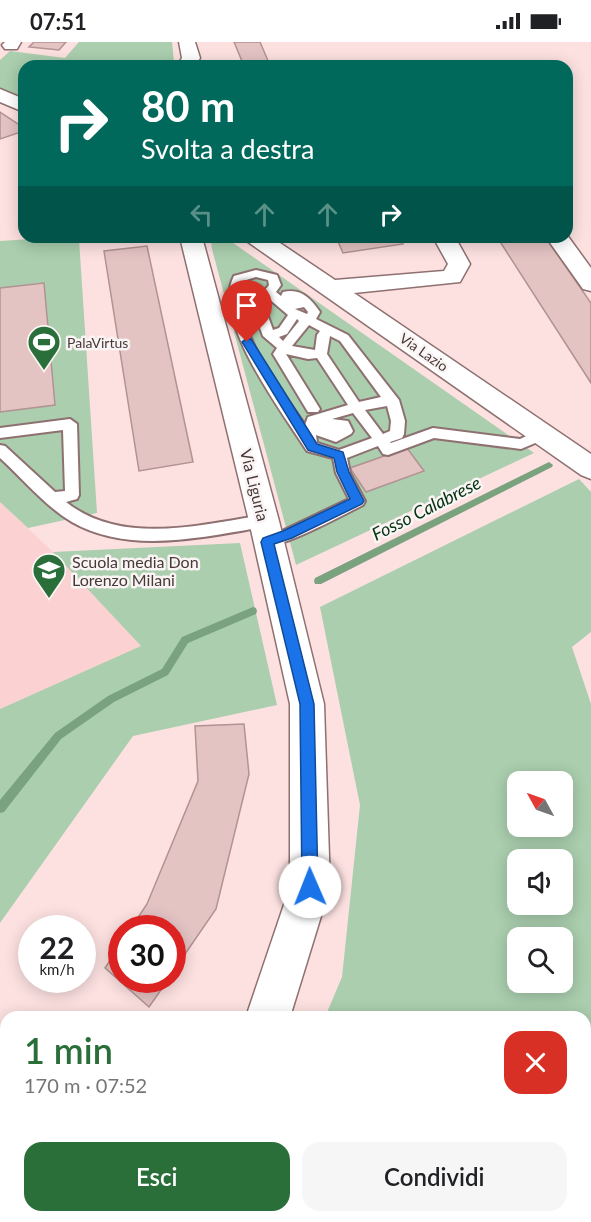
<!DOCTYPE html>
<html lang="it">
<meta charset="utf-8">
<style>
:root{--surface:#fff;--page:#f6f6f6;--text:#202124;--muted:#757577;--accent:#2a6e39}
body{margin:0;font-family:Lato,sans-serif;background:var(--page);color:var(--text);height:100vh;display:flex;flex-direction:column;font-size:22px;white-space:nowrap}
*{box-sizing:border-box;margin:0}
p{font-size:20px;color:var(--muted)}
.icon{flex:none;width:33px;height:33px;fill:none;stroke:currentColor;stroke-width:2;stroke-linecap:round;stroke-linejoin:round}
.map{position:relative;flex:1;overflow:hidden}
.drawer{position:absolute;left:0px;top:969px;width:591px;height:212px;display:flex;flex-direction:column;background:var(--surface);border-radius:18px 18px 0 0;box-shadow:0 3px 15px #0003}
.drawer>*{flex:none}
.guide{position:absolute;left:18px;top:18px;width:555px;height:183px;border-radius:18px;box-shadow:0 3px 15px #0003;background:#00695c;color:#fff;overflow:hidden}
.needle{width:39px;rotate:310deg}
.tools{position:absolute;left:507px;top:729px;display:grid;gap:12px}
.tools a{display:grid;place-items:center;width:66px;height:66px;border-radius:12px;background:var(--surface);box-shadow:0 3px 15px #0003;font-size:30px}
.speed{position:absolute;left:18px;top:873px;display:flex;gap:12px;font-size:30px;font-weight:700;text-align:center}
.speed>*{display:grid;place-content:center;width:78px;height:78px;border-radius:50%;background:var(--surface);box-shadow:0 3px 15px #0003;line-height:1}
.speed small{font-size:15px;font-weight:400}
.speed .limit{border:9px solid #d22;background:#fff;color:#111}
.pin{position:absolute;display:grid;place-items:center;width:51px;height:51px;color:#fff;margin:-62px -26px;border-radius:50% 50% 50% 0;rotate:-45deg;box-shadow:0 0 6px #0007}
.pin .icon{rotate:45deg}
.me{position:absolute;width:66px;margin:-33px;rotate:359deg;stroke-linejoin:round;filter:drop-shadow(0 0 4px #0008)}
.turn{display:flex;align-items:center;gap:21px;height:126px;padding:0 24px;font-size:27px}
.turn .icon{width:78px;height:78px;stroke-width:2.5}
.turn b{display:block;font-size:42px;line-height:51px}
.lanes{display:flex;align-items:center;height:57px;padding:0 24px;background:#0003;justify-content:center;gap:30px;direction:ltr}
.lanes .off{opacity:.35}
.round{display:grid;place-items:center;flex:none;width:63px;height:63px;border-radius:18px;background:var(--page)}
.overview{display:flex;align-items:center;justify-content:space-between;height:102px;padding:0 24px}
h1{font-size:36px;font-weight:600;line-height:45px;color:var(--accent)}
.button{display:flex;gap:12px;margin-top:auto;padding:12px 24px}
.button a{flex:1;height:69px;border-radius:18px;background:var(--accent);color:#fff;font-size:24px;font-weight:600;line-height:69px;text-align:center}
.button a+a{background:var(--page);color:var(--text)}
.status{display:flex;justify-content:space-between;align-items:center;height:42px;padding:0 30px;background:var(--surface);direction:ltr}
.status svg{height:16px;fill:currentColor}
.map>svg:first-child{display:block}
</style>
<div class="status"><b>07:51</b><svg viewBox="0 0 49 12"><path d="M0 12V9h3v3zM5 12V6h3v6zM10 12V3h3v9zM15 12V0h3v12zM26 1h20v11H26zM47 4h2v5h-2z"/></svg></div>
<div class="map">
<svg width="591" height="1180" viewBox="0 0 591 1180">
<rect width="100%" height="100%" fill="#fde1e1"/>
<path fill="#fbd1d1" d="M0 460 53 510 141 604 0 667Z"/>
<g fill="#aaceae" fill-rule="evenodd">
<path d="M79 0H172L174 20 169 24H24V59L0 49V18L10 9 65 16Z"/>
<path d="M63 195 79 197 97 471 28 486 0 460V199Z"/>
<path d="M218 195 226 196 534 411 296 523 212 207 211 200Z"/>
<path d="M579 437 591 450V590L572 605 591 662V1148L585 1149V975H325L342 935 360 763 320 565ZM518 740H562V784H518ZM518 818H562V862H518ZM518 896H562V940H518Z"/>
<path d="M240 501 277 663 133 694 0 881V667L141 604 53 510Z"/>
<path d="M237 1174H467L468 1180H233Z"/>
</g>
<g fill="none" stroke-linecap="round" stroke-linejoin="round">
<g fill="#7aa27f" fill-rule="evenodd">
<path d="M549 420 553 423 552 425 321 542H315L314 539 315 536Z"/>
<path d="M253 565 256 566 257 569 256 572 188 601 168 633 114 660 61 697 4 770 0 771V758L55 691 108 654 162 627 182 595Z"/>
</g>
</g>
<g fill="#e4c3c3" stroke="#b29292" stroke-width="1.5">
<path d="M34 0H66L59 8 29 5Z"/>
<path d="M234 0H260L269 21 240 24H244Z"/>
<path d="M0 70 24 86V89L0 97Z"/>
<path d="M336 195H400L403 202 343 211Z"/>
<path d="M497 195H545L591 261V341Z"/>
<path d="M147 204 193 420 139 429 104 209Z"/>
<path d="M44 241 55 363 0 370V246Z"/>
<path d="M407 406 424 429 366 450 350 426Z"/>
<path d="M244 682 249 732 216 867 172 931V886H131L147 862 198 739 195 684Z"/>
<path d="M122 901V938H168L149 965 105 926Z"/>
<path d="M6 1031V1152L0 1159V1037Z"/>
</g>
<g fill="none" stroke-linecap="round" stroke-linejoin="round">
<defs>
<g id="service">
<path d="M256 228 277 233 281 243 276 250 281 254 283 250C301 246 310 256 320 270L316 277 348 293 399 358 405 379 404 392 402 396 390 400 391 401 433 386 520 397 542 387 549 392 547 396 521 407 434 396 388 413 383 412 378 404 347 416 350 431 365 459 363 463C345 472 277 509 262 504L259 500 262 496 282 489 349 457 336 431 333 416 307 409C283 371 211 277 234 234ZM256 235 268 238 269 243C262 254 252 251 241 247L243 239ZM240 255 250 258 263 294 277 306 273 312 308 370H318L320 367 286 312 308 317 317 316 348 363 308 375 305 383C281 348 242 298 240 255ZM268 256 288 273 279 286 273 288 262 258ZM304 265 308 270 307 272 295 267ZM297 277 299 279 283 299 279 295 287 292ZM309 283 320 289 317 293 315 308 292 304ZM330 294 340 299 381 355 359 360 327 312ZM387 364 391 379 390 389 383 392 365 368ZM353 371 372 396 339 408 317 401 316 393 336 400 351 392 353 389 348 379 332 377Z"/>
<path d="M70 377 77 382 79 453 77 457 66 460C122 504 199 483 264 473L269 475 271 479 269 483 264 485C202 495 130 513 72 480 45 464 23 437 0 416V403L5 404 55 450 65 449 63 388 0 396V386Z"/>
</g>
<g id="minor">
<path d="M5 0H21L17 7H5L2 3Z"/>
<path d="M179 0H195L200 16 195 24H177L182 16Z"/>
<path d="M0 47 24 57V70L0 60Z"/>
<path d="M567 193 591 226V249L583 247 546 195H567Z"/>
<path d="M180 195H202L279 479 324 662 330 845 290 975H246L290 845V662L249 479Z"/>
<path d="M245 195H271L335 238 444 229 448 222 433 195H455L470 222 460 240 354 251 591 412V437L581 433 248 200Z"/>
<path d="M135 1174H184L182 1180H132Z"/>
</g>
</defs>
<use href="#service" stroke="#8e7070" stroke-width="4"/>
<use href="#minor" stroke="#8e7070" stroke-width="3"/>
<use href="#service" fill="#fff" fill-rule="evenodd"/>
<use href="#minor" fill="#fff" fill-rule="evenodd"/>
</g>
<path fill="#1a73e8" stroke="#114b97" stroke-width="1.5" d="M247 296 251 297 317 402 343 410 349 430 364 459 362 462 292 496 274 502 314 662 318 845 316 851 310 854 304 851 302 845 300 662 261 500 263 496 283 489 350 457 337 430 334 416 308 408 242 300Z"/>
<defs>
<symbol id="stadium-pin" viewBox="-11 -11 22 30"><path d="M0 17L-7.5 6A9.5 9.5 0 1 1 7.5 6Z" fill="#2a6e39" stroke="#fbf4f4"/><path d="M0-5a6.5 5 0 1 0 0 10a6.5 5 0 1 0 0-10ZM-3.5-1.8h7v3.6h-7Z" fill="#fff"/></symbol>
<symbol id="school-pin" viewBox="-11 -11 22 30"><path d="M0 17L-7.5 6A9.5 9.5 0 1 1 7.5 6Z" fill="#2a6e39" stroke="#fbf4f4"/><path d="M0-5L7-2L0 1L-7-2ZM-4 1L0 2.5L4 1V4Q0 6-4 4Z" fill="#fff"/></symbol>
</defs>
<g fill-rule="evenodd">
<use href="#stadium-pin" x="25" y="281" width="38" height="52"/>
<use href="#school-pin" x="30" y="509" width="38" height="52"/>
</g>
<g text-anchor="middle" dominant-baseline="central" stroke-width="5" stroke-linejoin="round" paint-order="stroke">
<g font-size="14" fill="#473939" stroke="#fbf4f4" text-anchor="start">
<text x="67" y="300">PalaVirtus</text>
</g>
<g font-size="14" fill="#473939" stroke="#fbf4f4">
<text transform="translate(424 310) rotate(35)">Via Lazio</text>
</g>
<g font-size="16" fill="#473939" stroke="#fbf4f4">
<text transform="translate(255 443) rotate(76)">Via Liguria</text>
</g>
<g font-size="16" fill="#473939" stroke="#fbf4f4" text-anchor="start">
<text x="72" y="519">Scuola media Don<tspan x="72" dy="18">Lorenzo Milani</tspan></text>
</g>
<g font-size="18" font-style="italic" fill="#023310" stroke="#fbf4f4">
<text transform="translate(426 466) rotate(-27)">Fosso Calabrese</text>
</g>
</g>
</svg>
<div class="tools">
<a><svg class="needle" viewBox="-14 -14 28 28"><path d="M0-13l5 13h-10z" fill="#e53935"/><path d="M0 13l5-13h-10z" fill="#757577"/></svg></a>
<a><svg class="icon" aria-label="sound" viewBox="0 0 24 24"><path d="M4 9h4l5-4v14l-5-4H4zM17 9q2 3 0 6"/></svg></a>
<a><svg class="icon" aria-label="search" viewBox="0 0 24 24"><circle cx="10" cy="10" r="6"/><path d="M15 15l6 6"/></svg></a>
</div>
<div class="speed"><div>22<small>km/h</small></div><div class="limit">30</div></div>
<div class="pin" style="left:247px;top:300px;background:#d93025"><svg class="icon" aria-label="arrive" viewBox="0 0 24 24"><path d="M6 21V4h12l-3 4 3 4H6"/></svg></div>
<svg class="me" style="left:310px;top:845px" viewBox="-20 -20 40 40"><circle r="19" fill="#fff"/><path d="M0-13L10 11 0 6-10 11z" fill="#1a73e8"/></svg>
<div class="guide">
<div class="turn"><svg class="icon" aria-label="right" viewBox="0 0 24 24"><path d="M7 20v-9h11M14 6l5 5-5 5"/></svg><div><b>80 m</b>Svolta a destra</div></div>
<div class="lanes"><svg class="icon off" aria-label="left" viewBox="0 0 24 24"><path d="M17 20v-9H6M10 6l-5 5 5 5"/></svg><svg class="icon off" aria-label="ahead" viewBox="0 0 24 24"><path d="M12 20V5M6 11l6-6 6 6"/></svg><svg class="icon off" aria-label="ahead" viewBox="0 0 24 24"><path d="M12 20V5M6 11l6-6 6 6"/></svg><svg class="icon" aria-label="right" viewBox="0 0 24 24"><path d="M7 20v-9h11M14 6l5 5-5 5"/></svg></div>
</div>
<section class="drawer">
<div class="overview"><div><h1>1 min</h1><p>170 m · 07:52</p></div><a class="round" style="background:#d93025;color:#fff"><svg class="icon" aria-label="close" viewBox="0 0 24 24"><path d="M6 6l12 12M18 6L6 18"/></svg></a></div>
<div class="button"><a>Esci</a><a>Condividi</a></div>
</section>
</div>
